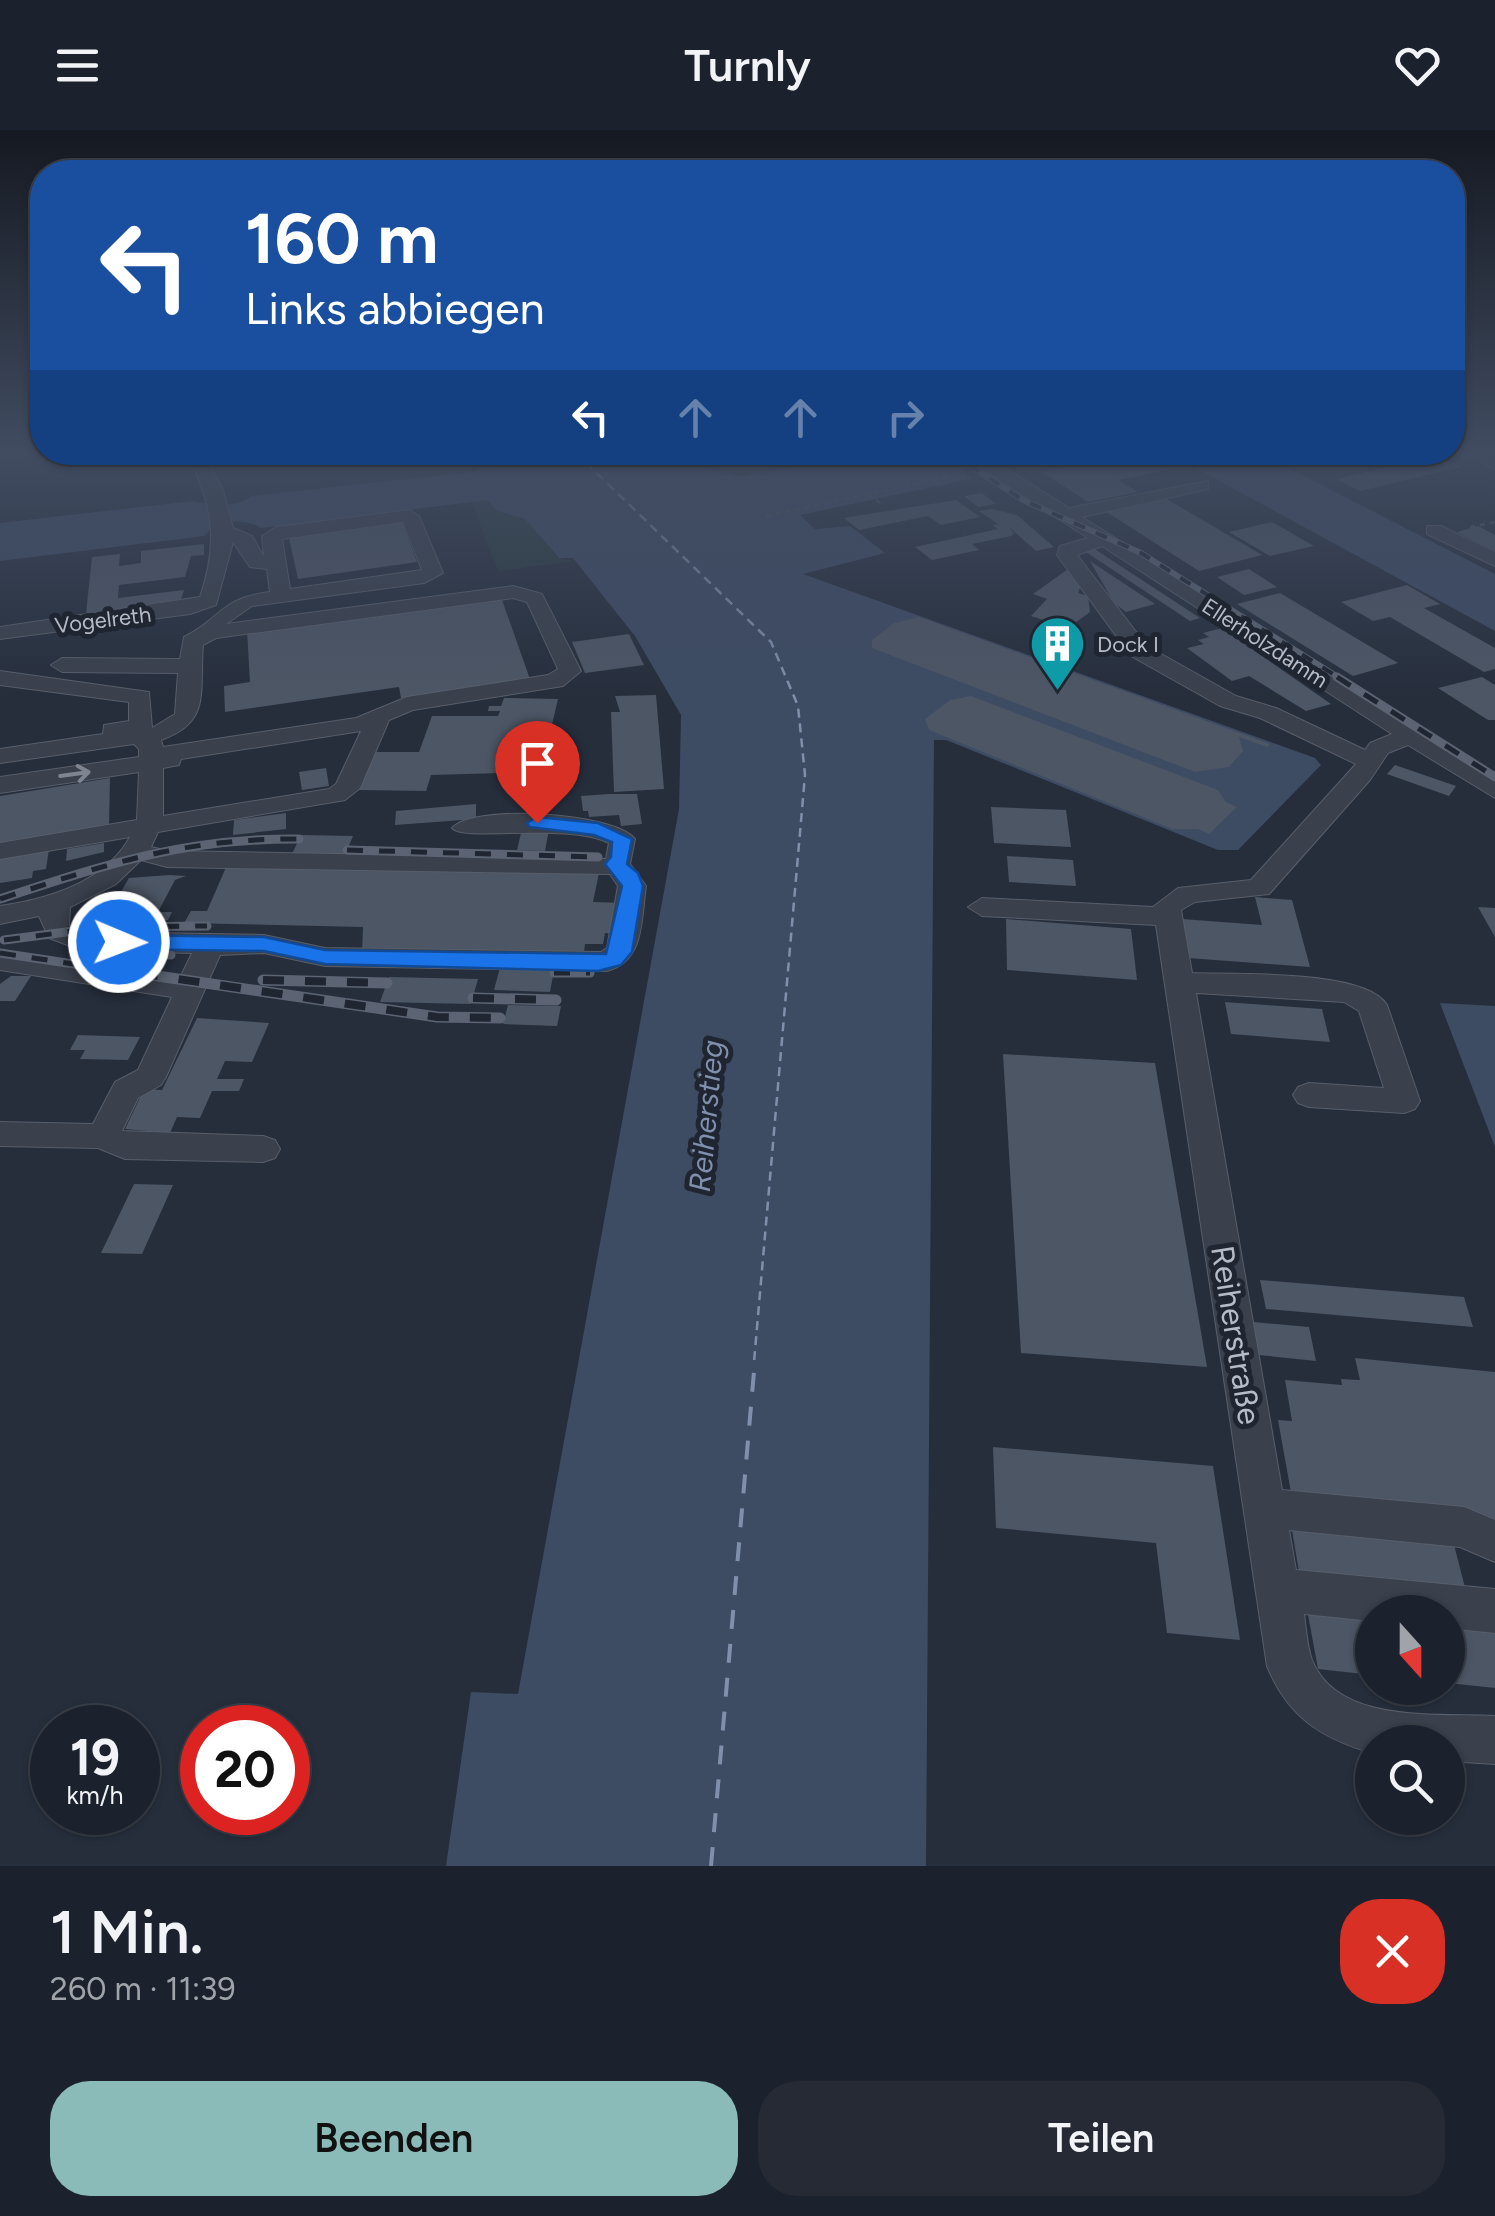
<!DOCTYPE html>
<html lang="de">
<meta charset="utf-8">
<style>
:root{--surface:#1c222d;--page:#252a35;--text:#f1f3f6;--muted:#a0a4aa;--line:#3a3f49;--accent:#8bbbb9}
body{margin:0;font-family:Figtree,sans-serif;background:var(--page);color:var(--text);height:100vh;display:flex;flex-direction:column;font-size:38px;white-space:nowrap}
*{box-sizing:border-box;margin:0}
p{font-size:32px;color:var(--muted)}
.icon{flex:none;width:55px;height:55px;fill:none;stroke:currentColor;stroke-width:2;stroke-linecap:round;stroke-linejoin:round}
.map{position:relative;height:1736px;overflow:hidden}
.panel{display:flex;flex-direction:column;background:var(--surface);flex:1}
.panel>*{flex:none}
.guide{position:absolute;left:30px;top:30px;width:1435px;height:305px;border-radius:40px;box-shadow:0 2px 8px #0004,0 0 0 2px var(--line);background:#1a4fa0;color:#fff;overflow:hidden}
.needle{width:65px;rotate:159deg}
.buttons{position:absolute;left:1355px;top:1465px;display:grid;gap:20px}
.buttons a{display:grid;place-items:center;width:110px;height:110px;border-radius:50%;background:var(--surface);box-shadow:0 2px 8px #0004,0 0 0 2px var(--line);font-size:50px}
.speed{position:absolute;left:30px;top:1575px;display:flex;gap:20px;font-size:50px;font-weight:700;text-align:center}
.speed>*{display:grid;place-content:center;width:130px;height:130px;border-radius:50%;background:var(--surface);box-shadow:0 2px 8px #0004,0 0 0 2px var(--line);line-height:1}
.speed small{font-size:25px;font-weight:400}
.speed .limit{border:15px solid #d22;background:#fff;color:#111}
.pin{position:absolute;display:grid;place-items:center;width:85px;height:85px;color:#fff;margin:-102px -42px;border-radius:50% 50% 50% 0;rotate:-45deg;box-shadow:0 0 10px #0007}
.pin .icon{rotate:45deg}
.me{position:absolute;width:110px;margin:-55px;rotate:91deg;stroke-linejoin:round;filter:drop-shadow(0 0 8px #0008)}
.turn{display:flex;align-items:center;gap:35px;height:210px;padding:0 50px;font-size:45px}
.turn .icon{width:130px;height:130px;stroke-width:2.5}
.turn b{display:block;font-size:70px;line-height:85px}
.lanes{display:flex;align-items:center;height:95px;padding:0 50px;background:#0003;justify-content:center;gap:50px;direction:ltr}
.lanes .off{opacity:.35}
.round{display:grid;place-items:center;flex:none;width:105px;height:105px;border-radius:40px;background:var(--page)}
.summary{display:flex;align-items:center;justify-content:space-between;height:170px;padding:0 50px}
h1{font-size:60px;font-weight:600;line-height:75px}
.cta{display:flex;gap:20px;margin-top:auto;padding:20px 50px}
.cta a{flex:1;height:115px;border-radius:40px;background:var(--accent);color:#111;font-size:40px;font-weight:600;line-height:115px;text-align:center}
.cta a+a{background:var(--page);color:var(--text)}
header{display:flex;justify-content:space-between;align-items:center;height:130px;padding:0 50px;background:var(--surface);font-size:45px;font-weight:600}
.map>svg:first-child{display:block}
</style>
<header><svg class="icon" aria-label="menu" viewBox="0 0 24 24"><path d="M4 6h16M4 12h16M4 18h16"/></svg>Turnly<svg class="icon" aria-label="heart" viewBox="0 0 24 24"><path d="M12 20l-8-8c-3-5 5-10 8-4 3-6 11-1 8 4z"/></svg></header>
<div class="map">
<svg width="1495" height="1736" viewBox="0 0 1495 1736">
<rect width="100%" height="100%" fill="#262e3c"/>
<path fill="#293b3e" d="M488 370 497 381 525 389 558 428 575 431 498 441 471 371Z"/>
<g fill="#3d4b63">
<path d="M480 323H661L669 329 740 347 868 323H1096L1027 338 1001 328 962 336 970 349 800 385 815 399 850 396 885 423 803 444 1315 628 1321 635 1238 720H1218L946 610H934L926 1736H446L471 1562 518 1564 679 679 681 585 635 506 573 428H559L525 389 497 381 488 370 261 398C244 387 217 390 204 406L0 431V393L193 371C211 375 234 379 252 366L473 342 488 332Z"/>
<path d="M1168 323H1259L1495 444V501Z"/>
<path d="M1440 873 1495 876V1017Z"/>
</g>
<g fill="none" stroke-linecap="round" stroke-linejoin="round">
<path stroke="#8090ac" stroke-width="2.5" stroke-dasharray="9 6" stroke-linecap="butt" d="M575 322 771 512 798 576 805 645 754 1232"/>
<path stroke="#8090ac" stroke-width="4" stroke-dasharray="19 15" stroke-linecap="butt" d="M711 1736 755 1230"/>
</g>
<g fill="#4d5665">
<path d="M1140 322 1172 339 1118 350 1138 362 1088 372 1042 342Z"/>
<path d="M1437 326 1461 337 1360 361 1337 349Z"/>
<path d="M982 363 996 374 978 377 964 366Z"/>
<path d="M1165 368 1262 425 1199 441 1105 381Z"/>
<path d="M956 370 980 387 941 395 928 386 859 400 844 388Z"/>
<path d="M992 379 1017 385 1054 417 1036 421 1008 396 1014 403 1011 406 972 414 979 420 932 430 915 417 998 399 992 395 998 394 979 381Z"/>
<path d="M401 389 417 432 298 449 288 403Z"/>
<path d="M1272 392 1314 416 1270 426 1229 402Z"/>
<path d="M1478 396 1495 405V421L1457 402Z"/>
<path d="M204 414V425L191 426 185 447 119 455 118 468 184 460 180 472 86 484 92 427 120 424 119 436 141 433V421Z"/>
<path d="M1093 418 1200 488 1190 491 1083 420Z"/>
<path d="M1090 431 1155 474 1126 482 1114 473Z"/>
<path d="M1068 439 1081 455 1078 463 1088 466 1090 482 1068 498 1031 486 1047 469 1033 464Z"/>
<path d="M1249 439 1277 457 1244 465 1217 447Z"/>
<path d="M1407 455 1440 474 1424 478 1495 518V539L1484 542 1390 487 1373 491 1341 472Z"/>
<path d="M1280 463 1398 533 1353 546 1237 474Z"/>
<path d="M501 467 531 552 401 568 399 557 225 582 224 556 250 552 247 500Z"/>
<path d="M919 487 1270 614 1267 617 1239 607 1243 621 1229 637 1195 642 872 518V510L894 493Z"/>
<path d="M1222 498 1331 574 1306 581 1249 546 1232 551 1187 518 1204 514 1198 510 1209 507 1203 503Z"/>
<path d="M629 504 644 535 585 543 572 512Z"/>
<path d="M1482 547 1495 555V590H1488L1438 558Z"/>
<path d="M656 565 664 659 614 662 611 582H620L615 566Z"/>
<path d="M971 566 1218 660 1226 672 1237 677 1209 704 1198 699H1172L929 600 925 589 950 570Z"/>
<path d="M504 568 558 569 541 642 431 645 426 661 359 660 374 622H419L432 586H498L500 581H488L489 576H501Z"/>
<path d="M1395 635 1456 656 1449 666 1387 644Z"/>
<path d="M326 638 329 656 302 660 299 642Z"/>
<path d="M110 648 109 696 0 714V666Z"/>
<path d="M609 664H637L642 694 621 696 619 685 589 687 588 681H583L581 666Z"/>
<path d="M476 674V689L395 695 396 681Z"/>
<path d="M991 677 1066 680 1071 717 994 713Z"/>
<path d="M286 683V699L233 705 234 690Z"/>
<path d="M517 698 549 699 545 721 517 720 521 703H516Z"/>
<path d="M301 705 353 706 345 725 292 724Z"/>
<path d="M104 713V722L66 731 67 719Z"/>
<path d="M49 719 46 739 33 741 32 748 0 753V727Z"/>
<path d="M1007 726 1073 730 1076 756 1009 752Z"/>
<path d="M227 735 599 743 593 772 624 773 618 804 605 803 603 814H585L584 822 362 823 363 797 184 793 191 781H207Z"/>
<path d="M169 745 186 746 175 750 158 782H172L168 790 131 792 133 787H106L129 748Z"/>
<path d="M1255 767 1292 770 1310 837 1188 828 1182 789 1262 795Z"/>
<path d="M1478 777 1495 778V807Z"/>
<path d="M1006 789 1131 799 1137 850 1007 840Z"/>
<path d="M501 834 555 835 550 862 494 860Z"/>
<path d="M11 846H31L15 871H0V854Z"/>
<path d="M389 847 478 849 471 874 380 872Z"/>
<path d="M1225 872 1322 879 1330 912 1231 904Z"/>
<path d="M508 875 561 876 557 896 503 894Z"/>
<path d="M197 888 269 893 252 932 225 931 217 949H244L239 961H212L200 988 177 987 170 1003 125 999 144 959 162 960Z"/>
<path d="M78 905 140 907 128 930 80 929 85 920H70Z"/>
<path d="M1003 924 1155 933 1207 1237 1021 1223Z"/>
<path d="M134 1054 173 1055 142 1124 101 1123Z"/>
<path d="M1260 1150 1464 1167 1473 1197 1266 1179Z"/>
<path d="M1253 1192 1309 1197 1316 1231 1259 1225Z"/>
<path d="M1355 1228 1495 1242V1389L1292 1368 1278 1290 1292 1291 1285 1250 1342 1255 1341 1249 1360 1250Z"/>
<path d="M993 1317 1213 1336 1240 1510 1167 1503 1156 1413 996 1398Z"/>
<path d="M1291 1394 1453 1411 1469 1473 1301 1454Z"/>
<path d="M1307 1479 1372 1486V1545L1318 1539Z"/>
<path d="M1448 1493 1495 1498V1558L1448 1553Z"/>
</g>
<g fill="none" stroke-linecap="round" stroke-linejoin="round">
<defs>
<g id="minor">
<path d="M1456 321H1480L1495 328V339Z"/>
<path d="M186 322H203L223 360 233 398 252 406 264 427 262 406 276 397 410 380 419 386 443 443 424 453 252 476 226 494 513 456 542 464 581 541 563 556 413 580 389 590 360 658 345 670 158 702 151 717 168 721 606 729 609 713C568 692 464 712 452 698 473 674 613 682 635 709L630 734 646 756C641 789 645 831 607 841L325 836 264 823 220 825 166 947 161 955 138 968 122 1001 263 1006 275 1010 280 1019 275 1028 263 1032 125 1029 98 1018 0 1016V992L93 994 115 952 138 940 172 867 0 840V822L180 848 192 823 81 820 49 808 39 786 0 794V776C49 769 105 752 130 707L0 729V713L137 690 139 642 0 663V647L139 627V619L134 614 0 633V619L103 604 104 595 129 591V572L0 555V541L149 562 152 598 175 584 178 543 62 542 51 535 62 528 180 529 184 507C222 488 220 468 270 462L267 439 250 437 233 412 216 475 190 484 0 509V497L200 467C219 412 213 373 186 322ZM403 392 422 440 290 459 282 409ZM513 468 527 472 558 539 548 545 407 567 356 588 163 617 161 610C212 592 199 562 203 515L216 508ZM361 601 336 654 329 659 163 686V638L179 635 181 629ZM141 730 167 737 610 744 618 756 607 818 601 822 325 818 264 805 85 802 69 796 70 777 116 754Z"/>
<path d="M979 329H991L1069 378 1208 351V359L1082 387 1495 649V668L1408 615 1388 623 1370 650 1269 764 1195 772 1181 780 1192 843C1235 845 1365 839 1387 875L1420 971 1415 979 1404 983 1309 977 1298 973 1293 965 1298 957 1309 953 1384 958 1359 881 1344 872 1196 863 1282 1360 1464 1377 1495 1390V1432L1460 1417 1289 1400 1296 1440 1495 1459V1503L1448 1498V1482H1372V1491L1304 1484C1306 1498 1307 1516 1312 1530 1338 1595 1440 1583 1495 1586V1634L1448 1631V1612H1372V1623C1321 1608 1288 1587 1267 1536L1156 795 982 786 968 777 982 768 1153 777 1178 758 1251 750 1356 634 1260 588 1220 576 1131 526 1057 425 1060 416 1088 408 979 337ZM1102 416 1392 604 1370 613 1365 620 1276 578 1236 566 1147 516 1077 425Z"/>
<path d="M1427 396H1441L1495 422V436L1427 404Z"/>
</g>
</defs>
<use href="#minor" stroke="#585e6a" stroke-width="2"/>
<g stroke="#48585c" stroke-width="2.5" stroke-dasharray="5 5" stroke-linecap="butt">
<path d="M868 364 884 376"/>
<path d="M766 386 947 347"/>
<path d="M1470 397 1495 392"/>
</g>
<use href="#minor" fill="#3a404c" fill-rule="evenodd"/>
<defs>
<path id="rail-far2" d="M949 322 1023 370 1141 423 1341 549"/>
<g id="rail-far1">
<path d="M1337 547 1495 647"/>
<path d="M347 720 598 727"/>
<path d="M0 769C107 734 184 708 299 709"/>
<path d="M4 810 105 797 207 796"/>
<path d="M80 822 171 825"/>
<path d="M0 823 154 846"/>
<path d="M554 843H590"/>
</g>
<g id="rail">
<path d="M137 843 437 887 500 888"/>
<path d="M263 850 387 853"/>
<path d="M473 868 556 870"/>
</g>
</defs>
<use href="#rail-far2" stroke="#5c6473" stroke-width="6"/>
<use href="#rail-far1" stroke="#5c6473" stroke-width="9"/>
<use href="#rail" stroke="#5c6473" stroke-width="11"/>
<use href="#rail-far2" stroke="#1f2531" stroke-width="4" stroke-dasharray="12" stroke-linecap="butt"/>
<use href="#rail-far1" stroke="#1f2531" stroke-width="5" stroke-dasharray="16" stroke-linecap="butt"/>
<use href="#rail" stroke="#1f2531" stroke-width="8" stroke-dasharray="21" stroke-linecap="butt"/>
</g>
<defs><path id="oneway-shaft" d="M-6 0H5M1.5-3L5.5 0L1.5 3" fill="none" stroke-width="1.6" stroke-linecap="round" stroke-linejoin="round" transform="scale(2.5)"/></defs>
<use stroke="#7e8490" href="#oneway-shaft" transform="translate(75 644) rotate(-8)"/>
<linearGradient id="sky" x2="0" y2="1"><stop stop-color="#151921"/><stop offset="0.57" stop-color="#414c61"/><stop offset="1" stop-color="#414c61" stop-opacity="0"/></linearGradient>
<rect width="1495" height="564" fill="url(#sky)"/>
<path fill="#1a73e8" stroke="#114b97" stroke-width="2.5" d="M537 687 598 693 632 709 627 734 638 743 643 756 632 822 621 835 598 841 325 834 264 821 119 819 108 812 119 805 264 807 325 820 606 824 622 756 605 734 611 727 612 712 594 705 530 697 527 693Z"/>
<defs>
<symbol id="building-pin" viewBox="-11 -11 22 30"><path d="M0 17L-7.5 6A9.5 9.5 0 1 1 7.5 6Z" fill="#0f9aa8" stroke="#1f2531"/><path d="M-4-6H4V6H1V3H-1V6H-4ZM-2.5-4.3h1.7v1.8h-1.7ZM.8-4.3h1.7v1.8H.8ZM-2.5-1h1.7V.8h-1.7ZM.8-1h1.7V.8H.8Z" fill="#fff"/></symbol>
</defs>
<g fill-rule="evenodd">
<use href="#building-pin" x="1026" y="482" width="63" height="86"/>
</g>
<g text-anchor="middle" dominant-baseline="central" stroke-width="10" stroke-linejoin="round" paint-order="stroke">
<g font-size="22" fill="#b6bcc7" stroke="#1f2531">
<text transform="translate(103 490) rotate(-7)">Vogelreth</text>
<text transform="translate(1265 513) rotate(33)">Ellerholzdamm</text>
</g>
<g font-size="22" fill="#b6bcc7" stroke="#1f2531" text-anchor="start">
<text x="1097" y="514">Dock I</text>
</g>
<g font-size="30" font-style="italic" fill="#8090ac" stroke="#1f2531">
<text transform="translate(706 986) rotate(-85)">Reiherstieg</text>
</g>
<g font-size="32" fill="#b6bcc7" stroke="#1f2531">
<text transform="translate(1236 1205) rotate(81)">Reiherstraße</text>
</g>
</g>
</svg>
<div class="buttons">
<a><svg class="needle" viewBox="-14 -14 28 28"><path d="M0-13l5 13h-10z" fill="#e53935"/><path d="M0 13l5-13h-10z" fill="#a0a4aa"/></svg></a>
<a><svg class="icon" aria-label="search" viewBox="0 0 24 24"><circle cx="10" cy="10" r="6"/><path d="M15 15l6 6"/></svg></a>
</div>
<div class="speed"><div>19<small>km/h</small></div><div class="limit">20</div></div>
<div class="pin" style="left:537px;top:693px;background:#d93025"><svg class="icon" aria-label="arrive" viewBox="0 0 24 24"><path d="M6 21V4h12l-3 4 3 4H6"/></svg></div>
<svg class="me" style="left:119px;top:812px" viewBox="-20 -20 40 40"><circle r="17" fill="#1a73e8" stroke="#fff" stroke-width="3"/><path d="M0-11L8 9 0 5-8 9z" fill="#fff"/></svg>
<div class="guide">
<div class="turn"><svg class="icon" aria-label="left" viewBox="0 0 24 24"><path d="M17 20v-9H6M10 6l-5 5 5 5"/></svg><div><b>160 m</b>Links abbiegen</div></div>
<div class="lanes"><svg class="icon" aria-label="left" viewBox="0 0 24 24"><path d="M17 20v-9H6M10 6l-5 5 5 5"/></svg><svg class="icon off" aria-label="ahead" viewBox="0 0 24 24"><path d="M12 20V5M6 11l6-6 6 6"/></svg><svg class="icon off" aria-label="ahead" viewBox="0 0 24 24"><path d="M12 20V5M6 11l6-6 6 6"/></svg><svg class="icon off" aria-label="right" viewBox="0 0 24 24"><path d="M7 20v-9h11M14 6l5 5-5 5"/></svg></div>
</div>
</div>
<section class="panel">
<div class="summary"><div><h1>1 Min.</h1><p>260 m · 11:39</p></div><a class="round" style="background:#d93025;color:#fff"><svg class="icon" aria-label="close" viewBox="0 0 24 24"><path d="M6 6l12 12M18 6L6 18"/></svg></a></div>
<div class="cta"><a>Beenden</a><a>Teilen</a></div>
</section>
